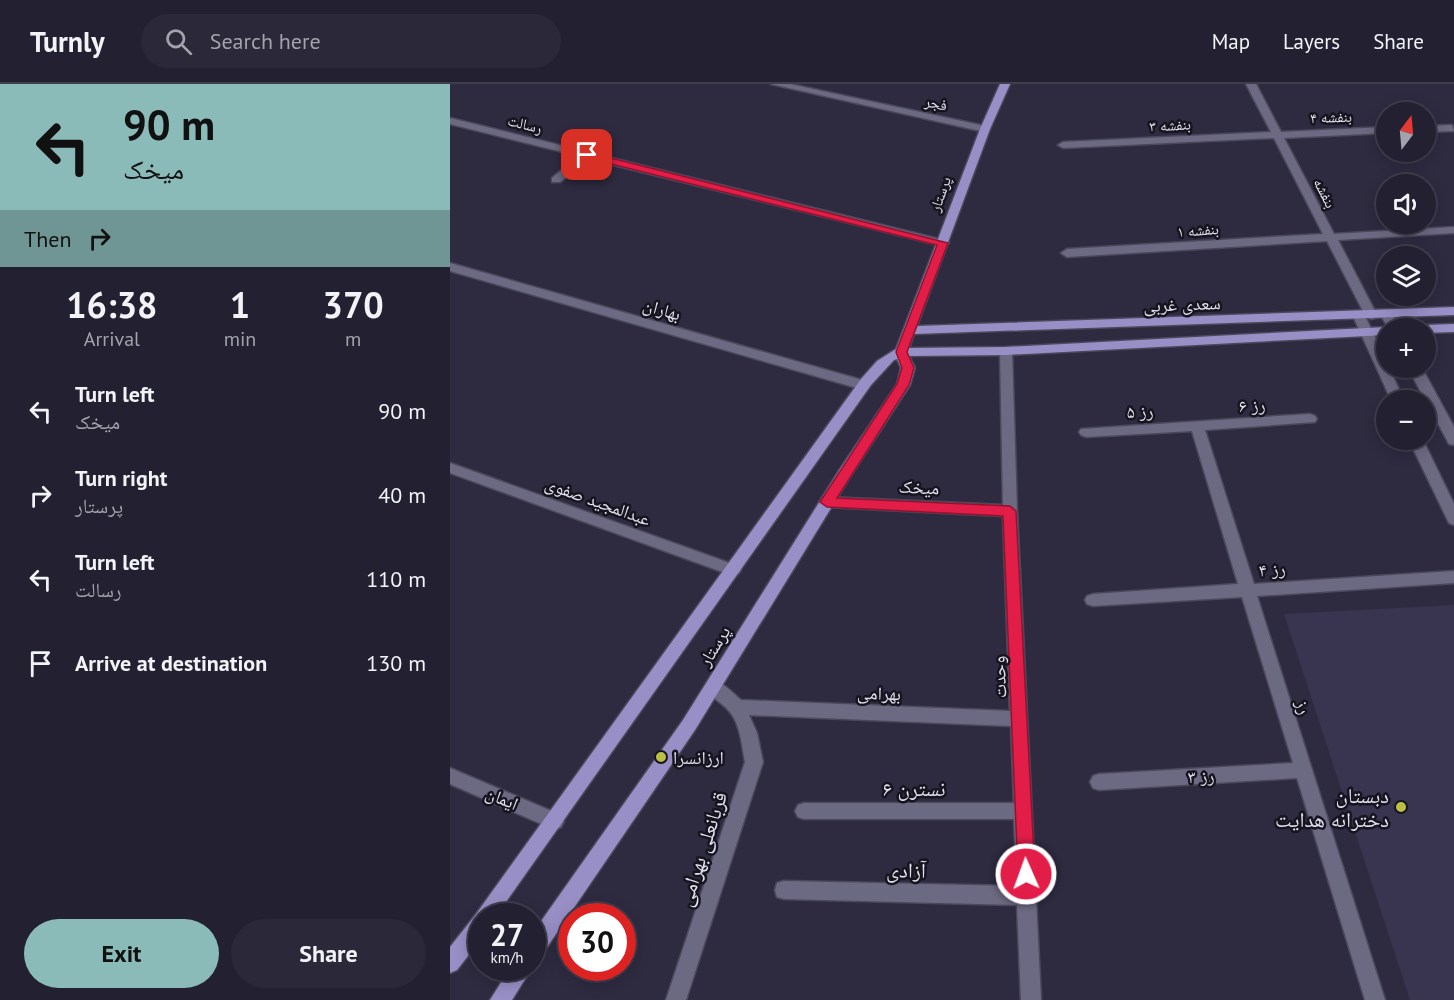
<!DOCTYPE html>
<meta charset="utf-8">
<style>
:root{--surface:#222031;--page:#2a2839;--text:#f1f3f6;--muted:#a2a3ab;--line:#3f3e4d;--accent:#8bbbb9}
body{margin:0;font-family:"PT Sans","Noto Naskh Arabic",sans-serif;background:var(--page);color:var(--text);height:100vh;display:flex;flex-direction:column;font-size:22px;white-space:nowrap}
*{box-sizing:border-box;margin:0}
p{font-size:20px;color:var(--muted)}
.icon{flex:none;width:33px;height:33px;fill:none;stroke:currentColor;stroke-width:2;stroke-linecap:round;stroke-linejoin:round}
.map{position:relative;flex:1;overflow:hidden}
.details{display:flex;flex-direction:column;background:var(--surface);width:450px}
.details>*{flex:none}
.top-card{background:#8bbbb9;color:#111;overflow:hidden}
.needle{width:39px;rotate:16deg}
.fabs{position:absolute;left:926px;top:18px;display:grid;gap:12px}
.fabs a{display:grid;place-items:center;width:60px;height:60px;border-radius:50%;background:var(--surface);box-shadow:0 3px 15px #0003,0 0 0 2px var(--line);font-size:30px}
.speed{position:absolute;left:18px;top:819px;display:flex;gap:12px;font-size:30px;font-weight:700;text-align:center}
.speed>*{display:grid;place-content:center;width:78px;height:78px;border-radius:50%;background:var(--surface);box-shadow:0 3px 15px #0003,0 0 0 2px var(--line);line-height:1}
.speed small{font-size:15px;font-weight:400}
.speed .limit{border:9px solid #d22;background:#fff;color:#111}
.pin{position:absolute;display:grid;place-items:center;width:51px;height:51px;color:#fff;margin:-26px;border-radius:12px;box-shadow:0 3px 9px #0006}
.me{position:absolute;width:66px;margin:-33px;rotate:358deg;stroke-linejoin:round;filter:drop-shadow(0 0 4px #0008)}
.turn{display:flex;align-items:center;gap:21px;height:126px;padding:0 24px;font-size:27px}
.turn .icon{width:78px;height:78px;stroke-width:2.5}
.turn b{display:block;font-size:42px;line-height:51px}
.then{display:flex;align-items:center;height:57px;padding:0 24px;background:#0003;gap:12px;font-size:22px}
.eta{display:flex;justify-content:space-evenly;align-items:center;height:102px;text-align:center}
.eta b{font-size:36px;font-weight:700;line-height:42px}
.primary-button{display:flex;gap:12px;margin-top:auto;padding:12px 24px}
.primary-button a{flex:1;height:69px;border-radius:36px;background:var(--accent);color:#111;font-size:24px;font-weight:700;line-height:69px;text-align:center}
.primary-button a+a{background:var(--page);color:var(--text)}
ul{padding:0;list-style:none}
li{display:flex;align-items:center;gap:18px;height:84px;padding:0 24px}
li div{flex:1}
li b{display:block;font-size:22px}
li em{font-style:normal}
header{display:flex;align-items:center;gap:36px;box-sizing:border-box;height:84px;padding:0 30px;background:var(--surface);border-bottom:2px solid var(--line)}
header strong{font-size:28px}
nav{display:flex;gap:33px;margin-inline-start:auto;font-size:21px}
.search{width:420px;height:54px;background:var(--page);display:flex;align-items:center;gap:15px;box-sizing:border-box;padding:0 21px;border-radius:33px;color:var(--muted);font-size:22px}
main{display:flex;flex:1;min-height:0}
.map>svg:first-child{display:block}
</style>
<header>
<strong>Turnly</strong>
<div class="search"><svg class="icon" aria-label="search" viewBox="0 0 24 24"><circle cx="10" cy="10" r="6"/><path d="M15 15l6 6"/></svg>Search here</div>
<nav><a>Map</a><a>Layers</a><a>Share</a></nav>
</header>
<main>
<section class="details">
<div class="top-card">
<div class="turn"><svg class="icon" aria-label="left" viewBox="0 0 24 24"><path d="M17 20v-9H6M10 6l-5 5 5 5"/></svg><div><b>90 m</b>میخک</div></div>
<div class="then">Then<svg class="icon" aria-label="right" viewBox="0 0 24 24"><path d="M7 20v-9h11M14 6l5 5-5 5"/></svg></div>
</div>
<div class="eta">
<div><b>16:38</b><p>Arrival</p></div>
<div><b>1</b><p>min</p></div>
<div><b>370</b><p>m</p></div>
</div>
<ul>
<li><svg class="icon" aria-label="left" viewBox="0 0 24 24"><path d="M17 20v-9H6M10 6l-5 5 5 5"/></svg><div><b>Turn left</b><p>میخک</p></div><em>90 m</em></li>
<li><svg class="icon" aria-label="right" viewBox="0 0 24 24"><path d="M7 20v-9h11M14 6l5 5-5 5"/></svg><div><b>Turn right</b><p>پرستار</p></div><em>40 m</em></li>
<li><svg class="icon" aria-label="left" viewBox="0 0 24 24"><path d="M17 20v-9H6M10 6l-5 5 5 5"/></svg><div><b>Turn left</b><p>رسالت</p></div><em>110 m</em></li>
<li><svg class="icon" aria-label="arrive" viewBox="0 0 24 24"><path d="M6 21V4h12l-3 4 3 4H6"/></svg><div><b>Arrive at destination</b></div><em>130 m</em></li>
</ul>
<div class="primary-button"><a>Exit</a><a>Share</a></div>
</section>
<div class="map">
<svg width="1004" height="916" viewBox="0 0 1004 916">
<rect width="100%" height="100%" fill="#2e2b41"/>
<path fill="#393450" d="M1004 521V916H960L834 530Z"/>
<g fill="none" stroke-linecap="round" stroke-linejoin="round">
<defs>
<g id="minor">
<path d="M321 0H340L535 42 540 45 535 48Z"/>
<path d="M796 0H806L831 48 936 43V49L834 54 884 150 1004 143V149L888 156 927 231 925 234 921 235 915 231 877 157 617 173 611 169 617 165 873 150 824 54 613 64 608 61 613 58 821 48Z"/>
<path d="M0 34 497 157 499 159 493 162 139 75 110 98H102V94L129 72 0 40Z"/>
<path d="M1002 41 1004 47 975 48V42Z"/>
<path d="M0 179 419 298 421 301 414 306 0 187Z"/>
<path d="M937 227 941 228 950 244H938L931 231Z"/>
<path d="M909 228 915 232 936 276V284H939L954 316H941L903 232Z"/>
<path d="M556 263 562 267 567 427 591 916H571L567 821 334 815 327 813 325 806 327 799 334 797 567 802 564 735H354L348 733 345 727 348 721 354 719H564L561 642 299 631 307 649 313 678 236 916H216L295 678C292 662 290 639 279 627 272 618 260 614 255 603L257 598C270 593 281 608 291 616L560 627 553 432 377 423 372 422 370 418 372 414 377 413 553 421 550 267Z"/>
<path d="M958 284H972L1004 343V361L999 360Z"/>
<path d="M860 330 865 332 867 335 865 338 755 346 804 500 1004 487V499L807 512 935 916H915L847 694 649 706 643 704 640 698 643 692 649 690 843 679 792 513 643 522 637 520 635 516 637 512 643 510 788 500 742 347 636 353 631 351 629 348 631 345Z"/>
<path d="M959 356H973L1004 420V441L999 439 997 435Z"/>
<path d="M0 379 288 482 291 486 288 490H278L0 389Z"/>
<path d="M0 684 111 731 114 737 111 743 105 746 0 700Z"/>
</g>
<g id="major">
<path d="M550 0H560L540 45 467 242 1004 223V231L464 250 459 264 556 263 936 243 941 244H936V251L556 271 459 272 465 284 460 301 400 393 245 646 89 875 82 878V850L233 636 390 385 447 300 451 284 447 275 444 276 421 301 46 832H32V854L7 886 0 889V863L26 830 411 295 427 277 446 265 530 45Z"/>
<path d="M1004 240V248L975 249V244H969L975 241Z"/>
<path d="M60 884H82L62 916H40Z"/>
</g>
</defs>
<use href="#minor" stroke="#4c485b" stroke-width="3"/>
<use href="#major" stroke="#4c485b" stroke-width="3"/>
<use href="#minor" fill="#6c6982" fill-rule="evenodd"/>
<use href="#major" fill="#988fc6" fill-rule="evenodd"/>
</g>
<path fill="#e11d48" stroke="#92132f" stroke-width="1.5" d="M137 68 498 159 457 268 464 284 459 301 387 414 560 422 566 427 585 790 582 796 576 799 570 796 568 790 553 432 377 423 370 418 447 300 452 284 446 268 487 161 133 73V69Z"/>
<g fill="#bbc044" stroke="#16151f" stroke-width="2">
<circle cx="211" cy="673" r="6"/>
<circle cx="951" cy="723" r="6"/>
</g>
<g text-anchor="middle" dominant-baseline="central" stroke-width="5" stroke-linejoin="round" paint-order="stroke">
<g font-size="15" fill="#e1e0ee" stroke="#16151f">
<text transform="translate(486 19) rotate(12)">فجر</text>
<text transform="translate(881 33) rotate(-2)">بنفشه ۴</text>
<text transform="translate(75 40) rotate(14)">رسالت</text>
<text transform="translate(720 41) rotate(-3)">بنفشه ۳</text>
<text transform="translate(875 109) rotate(63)">بنفشه</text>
<text transform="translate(490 110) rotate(-70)">پرستار</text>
<text transform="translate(748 146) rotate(-4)">بنفشه ۱</text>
</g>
<g font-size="18" fill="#e1e0ee" stroke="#16151f">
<text transform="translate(732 220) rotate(-2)">سعدی غربی</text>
<text transform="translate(212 225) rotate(16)">بهاران</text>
<text transform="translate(802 321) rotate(-3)">رز ۶</text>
<text transform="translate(690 327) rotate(-3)">رز ۵</text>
<text transform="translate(469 403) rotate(3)">میخک</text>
<text transform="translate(148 417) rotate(20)">عبدالمجید صفوی</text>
<text transform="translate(822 485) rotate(-4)">رز ۴</text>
<text transform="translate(264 562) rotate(-58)">پرستار</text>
<text transform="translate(549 593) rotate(-93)">وحدت</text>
<text transform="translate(429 609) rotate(2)">بهرامی</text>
<text transform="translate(854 623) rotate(73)">رز</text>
<text transform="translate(751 692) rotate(-3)">رز ۳</text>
<text transform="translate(52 714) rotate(23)">ایمان</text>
</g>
<g font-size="18" fill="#e1e0ee" stroke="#16151f" text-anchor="start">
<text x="223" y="673">ارزانسرا</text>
</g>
<g font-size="21" fill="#e1e0ee" stroke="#16151f">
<text x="464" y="704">نسترن ۶</text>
<text transform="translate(252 765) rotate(-72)">قربانعلی بهرامی</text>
<text transform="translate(456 786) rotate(1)">آزادی</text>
</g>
<g font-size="21" fill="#e1e0ee" stroke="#16151f" text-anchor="end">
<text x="939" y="711">دبستان<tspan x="939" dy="24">دخترانه هدایت</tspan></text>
</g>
</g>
</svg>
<div class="fabs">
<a><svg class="needle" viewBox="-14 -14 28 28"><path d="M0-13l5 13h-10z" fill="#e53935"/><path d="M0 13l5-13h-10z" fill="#a2a3ab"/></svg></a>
<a><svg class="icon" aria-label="sound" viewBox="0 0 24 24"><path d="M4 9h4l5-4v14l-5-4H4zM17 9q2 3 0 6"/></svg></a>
<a><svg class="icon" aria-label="layers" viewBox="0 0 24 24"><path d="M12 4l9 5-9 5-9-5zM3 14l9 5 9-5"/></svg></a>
<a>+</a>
<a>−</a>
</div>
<div class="speed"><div>27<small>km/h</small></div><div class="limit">30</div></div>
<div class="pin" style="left:137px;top:71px;background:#d93025"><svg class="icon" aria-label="arrive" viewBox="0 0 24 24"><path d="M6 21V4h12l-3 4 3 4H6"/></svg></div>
<svg class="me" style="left:576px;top:790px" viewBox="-20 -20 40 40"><circle r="17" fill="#e11d48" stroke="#fff" stroke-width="3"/><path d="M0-11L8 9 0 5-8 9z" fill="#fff"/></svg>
</div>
</main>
